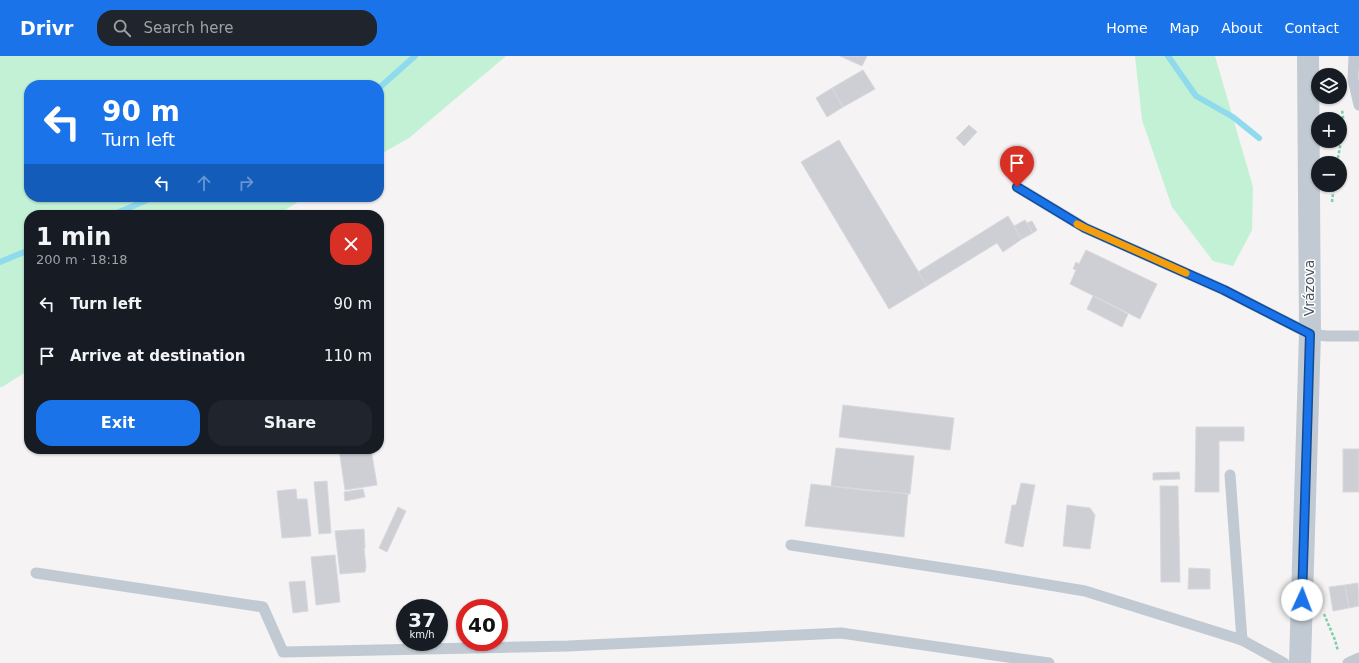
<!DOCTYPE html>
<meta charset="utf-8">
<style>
:root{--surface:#171b24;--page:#20242c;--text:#f1f3f6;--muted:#9ea1a6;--accent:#1a73e8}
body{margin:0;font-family:"DejaVu Sans",sans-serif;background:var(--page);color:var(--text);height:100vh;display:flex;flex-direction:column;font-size:15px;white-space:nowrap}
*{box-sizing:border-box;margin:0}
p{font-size:13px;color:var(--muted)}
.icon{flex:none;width:22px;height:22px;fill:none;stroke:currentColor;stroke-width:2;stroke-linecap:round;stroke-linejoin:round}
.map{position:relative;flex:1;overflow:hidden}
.details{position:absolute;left:24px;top:154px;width:360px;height:244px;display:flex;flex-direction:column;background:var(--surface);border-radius:16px;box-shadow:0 1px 3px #0004}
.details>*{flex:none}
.guide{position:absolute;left:24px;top:24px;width:360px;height:122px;border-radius:16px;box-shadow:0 1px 3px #0004;background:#1a73e8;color:#fff;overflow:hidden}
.buttons{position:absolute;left:1311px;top:12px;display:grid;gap:8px}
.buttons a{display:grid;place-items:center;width:36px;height:36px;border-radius:50%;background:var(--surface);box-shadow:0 1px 3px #0004;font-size:20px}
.speed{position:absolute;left:396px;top:543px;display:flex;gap:8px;font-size:20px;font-weight:700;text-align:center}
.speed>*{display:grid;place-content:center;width:52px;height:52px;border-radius:50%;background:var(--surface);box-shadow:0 1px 3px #0004;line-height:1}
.speed small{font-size:10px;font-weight:400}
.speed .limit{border:6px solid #d22;background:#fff;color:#111}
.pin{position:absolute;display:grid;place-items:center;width:34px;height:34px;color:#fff;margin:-41px -17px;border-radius:50% 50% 50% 0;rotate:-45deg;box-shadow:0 0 4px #0007}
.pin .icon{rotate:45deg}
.me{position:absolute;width:44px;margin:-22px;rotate:2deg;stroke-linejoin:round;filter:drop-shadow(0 0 3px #0008)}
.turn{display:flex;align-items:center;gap:14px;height:84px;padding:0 12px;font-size:18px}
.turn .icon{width:52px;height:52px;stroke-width:2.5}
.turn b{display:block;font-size:28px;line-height:34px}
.lanes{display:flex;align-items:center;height:38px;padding:0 12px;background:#0003;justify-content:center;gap:20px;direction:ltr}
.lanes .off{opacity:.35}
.round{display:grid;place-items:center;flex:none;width:42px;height:42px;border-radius:16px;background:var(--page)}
.headline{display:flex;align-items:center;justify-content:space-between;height:68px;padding:0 12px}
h1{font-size:24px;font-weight:600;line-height:30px}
.button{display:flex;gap:8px;margin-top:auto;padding:8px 12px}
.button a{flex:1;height:46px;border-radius:16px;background:var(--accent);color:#fff;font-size:16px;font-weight:600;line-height:46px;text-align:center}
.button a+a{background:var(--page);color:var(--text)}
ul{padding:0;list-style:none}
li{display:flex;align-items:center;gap:12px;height:52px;padding:0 12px}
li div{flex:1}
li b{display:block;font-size:15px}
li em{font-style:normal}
header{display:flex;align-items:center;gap:24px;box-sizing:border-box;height:56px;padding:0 20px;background:var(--accent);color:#fff}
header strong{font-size:19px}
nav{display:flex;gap:22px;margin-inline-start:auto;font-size:14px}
.search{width:280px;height:36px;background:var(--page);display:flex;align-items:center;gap:10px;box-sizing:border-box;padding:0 14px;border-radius:16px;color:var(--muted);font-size:15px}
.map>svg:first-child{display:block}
</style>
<header>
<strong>Drivr</strong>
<div class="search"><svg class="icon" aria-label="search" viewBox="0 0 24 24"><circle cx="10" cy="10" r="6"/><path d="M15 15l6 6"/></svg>Search here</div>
<nav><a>Home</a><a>Map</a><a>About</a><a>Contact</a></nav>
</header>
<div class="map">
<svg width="1359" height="607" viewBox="0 0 1359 607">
<rect width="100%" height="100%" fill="#f5f3f3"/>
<g fill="#c3f1d5">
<path d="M0 0H506L409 82 379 99V29H29V141H306L277 159H29V314L2 331H0Z"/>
<path d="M1135 0H1215L1253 131 1252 174 1233 210 1213 205 1172 151 1142 64Z"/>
</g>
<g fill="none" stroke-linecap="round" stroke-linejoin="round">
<g stroke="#90daee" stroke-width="6">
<path d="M1168 0 1196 40 1233 61 1259 82"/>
<path d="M379 32 415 0"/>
<path d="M112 159 154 141"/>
<path d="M0 206 29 194"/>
</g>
</g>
<g fill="#cdcfd5" stroke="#d7d9de">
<path d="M840 0H867L862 10Z"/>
<path d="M863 14 875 33 843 51 832 32Z"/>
<path d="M832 32 843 51 827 61 816 42Z"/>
<path d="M969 69 977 76 964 90 956 82Z"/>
<path d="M839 84 927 230 889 253 801 106Z"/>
<path d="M1008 160 1022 183 1003 196 997 187 927 230 918 216Z"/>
<path d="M1025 164 1033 177 1022 183 1014 170Z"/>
<path d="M1032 165 1037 174 1033 177 1027 167Z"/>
<path d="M1086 194 1157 228 1140 263 1070 228 1076 214 1073 213 1076 206 1079 208Z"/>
<path d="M1093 240 1128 258 1122 271 1087 253Z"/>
<path d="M843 349 954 362 950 394 839 381Z"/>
<path d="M1196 371H1244V385H1219V436H1195Z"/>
<path d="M836 392 914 400 910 438 831 430Z"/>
<path d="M339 393H371L377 429 345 434Z"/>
<rect x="1343" y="393" width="16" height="43"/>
<path d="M1179 416 1180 423 1153 424V417Z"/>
<path d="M327 425 331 477 319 478 314 426Z"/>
<path d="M1021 427 1035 429 1023 491 1005 487 1012 449H1016Z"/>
<path d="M811 428 880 436V435L908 438 904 481 805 470Z"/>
<path d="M1160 430H1178L1180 526H1161Z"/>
<path d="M296 433 297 443H307L311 480 282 482 277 435Z"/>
<path d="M363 433 365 441 345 445 344 436Z"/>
<path d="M1067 449 1090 452 1095 459 1090 493 1063 490Z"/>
<path d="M398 451 406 455 387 496 379 492Z"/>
<path d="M364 473 365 492H364L366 511 365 516 340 518 335 475Z"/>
<path d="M335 499 340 546 316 549 311 501Z"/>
<path d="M1189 512 1210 513V533H1188Z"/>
<path d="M305 525 308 555 293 557 289 526Z"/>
<path d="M1358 527 1359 550 1349 552 1345 529Z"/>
<path d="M1345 529 1349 552 1333 555 1329 531Z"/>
</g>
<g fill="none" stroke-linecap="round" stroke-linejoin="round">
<g stroke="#7ad0a6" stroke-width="2.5" stroke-dasharray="3 2" stroke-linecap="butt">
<path d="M1337 107 1344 69 1342 54"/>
<path d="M1332 146 1334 129"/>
<path d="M1324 558 1335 584 1338 595"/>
</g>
<g stroke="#c1cad2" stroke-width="11">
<path d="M1354 0 1353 23 1359 49"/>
<path d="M1017 131 1085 172 1224 234 1310 278 1327 280H1359"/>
<path d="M1230 419 1242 584"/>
<path d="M791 489 989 519 1085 535 1242 584 1284 607"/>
<path d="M36 517 263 551 283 596 568 590 841 577 1049 607"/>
<path d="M1348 607 1359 602"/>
</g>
<path stroke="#c1cad2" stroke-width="22" d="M1300 607 1310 278 1308 0"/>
</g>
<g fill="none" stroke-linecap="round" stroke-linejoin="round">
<defs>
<path id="route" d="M1017 131 1085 172 1224 234 1310 278 1302 544"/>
</defs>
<use href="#route" stroke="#114b97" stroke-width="10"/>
<use href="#route" stroke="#1a73e8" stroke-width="7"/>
<path stroke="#f59e0b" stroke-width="7" d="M1077 168 1085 172 1186 217"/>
</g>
<g text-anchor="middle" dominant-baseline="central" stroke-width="3" stroke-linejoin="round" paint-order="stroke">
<g font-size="14" fill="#4a5661" stroke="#fff">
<text transform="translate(1309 232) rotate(-90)">Vrázova</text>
</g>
</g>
</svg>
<div class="buttons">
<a><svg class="icon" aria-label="layers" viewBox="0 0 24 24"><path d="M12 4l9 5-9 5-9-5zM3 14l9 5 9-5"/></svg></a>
<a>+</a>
<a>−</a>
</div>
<div class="speed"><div>37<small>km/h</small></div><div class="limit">40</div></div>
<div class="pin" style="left:1017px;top:131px;background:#d93025"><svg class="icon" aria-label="arrive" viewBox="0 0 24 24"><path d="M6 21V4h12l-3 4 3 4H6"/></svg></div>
<svg class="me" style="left:1302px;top:544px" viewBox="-20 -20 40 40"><circle r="19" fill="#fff"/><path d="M0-13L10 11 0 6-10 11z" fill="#1a73e8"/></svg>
<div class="guide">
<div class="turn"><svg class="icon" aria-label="left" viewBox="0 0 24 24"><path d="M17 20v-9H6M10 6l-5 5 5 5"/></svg><div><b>90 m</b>Turn left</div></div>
<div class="lanes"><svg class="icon" aria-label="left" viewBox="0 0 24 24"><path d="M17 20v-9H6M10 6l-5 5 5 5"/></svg><svg class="icon off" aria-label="ahead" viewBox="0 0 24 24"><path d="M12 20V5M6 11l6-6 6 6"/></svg><svg class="icon off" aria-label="right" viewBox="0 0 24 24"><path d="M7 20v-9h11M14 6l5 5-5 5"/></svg></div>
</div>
<section class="details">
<div class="headline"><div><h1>1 min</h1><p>200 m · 18:18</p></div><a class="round" style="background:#d93025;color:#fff"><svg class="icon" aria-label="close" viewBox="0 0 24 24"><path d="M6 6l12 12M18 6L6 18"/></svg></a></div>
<ul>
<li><svg class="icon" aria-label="left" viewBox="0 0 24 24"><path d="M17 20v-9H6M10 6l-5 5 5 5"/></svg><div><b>Turn left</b></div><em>90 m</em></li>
<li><svg class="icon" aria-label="arrive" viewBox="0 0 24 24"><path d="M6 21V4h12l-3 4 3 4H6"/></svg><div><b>Arrive at destination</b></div><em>110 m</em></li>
</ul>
<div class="button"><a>Exit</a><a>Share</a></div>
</section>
</div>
